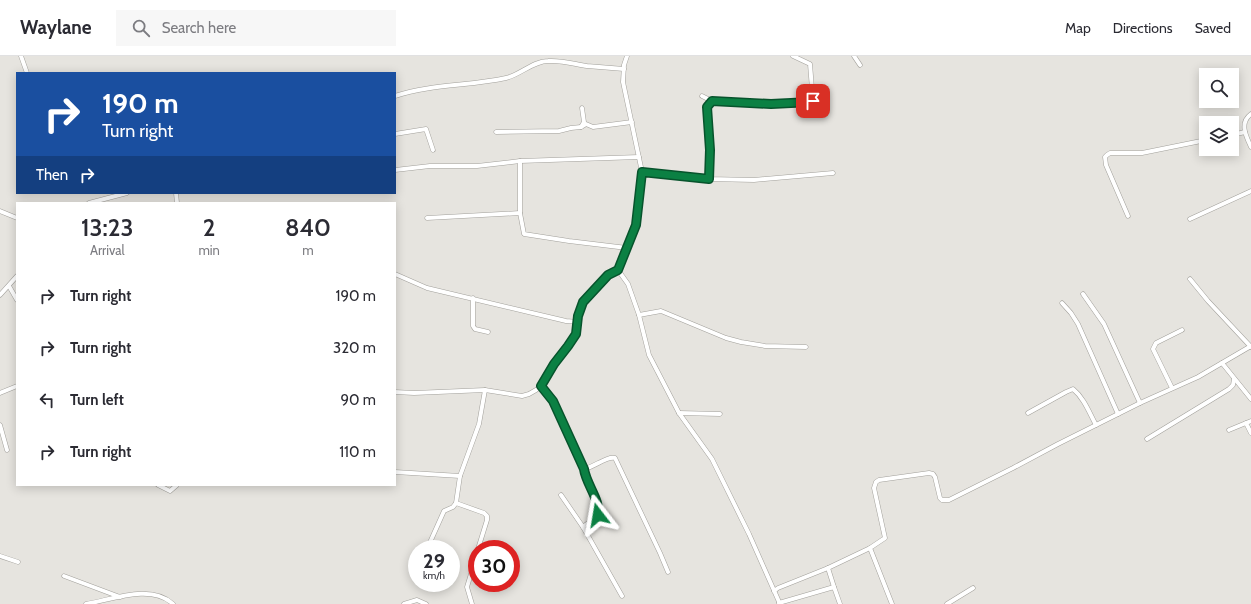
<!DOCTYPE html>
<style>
:root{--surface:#fff;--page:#f7f7f7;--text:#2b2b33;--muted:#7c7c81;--line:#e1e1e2}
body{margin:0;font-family:Cabin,sans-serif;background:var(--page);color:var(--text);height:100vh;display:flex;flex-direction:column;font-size:15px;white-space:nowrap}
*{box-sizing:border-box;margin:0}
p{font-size:13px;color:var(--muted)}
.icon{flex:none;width:22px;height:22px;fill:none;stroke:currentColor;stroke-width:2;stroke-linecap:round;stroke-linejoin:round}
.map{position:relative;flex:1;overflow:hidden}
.sheet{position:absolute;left:16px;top:146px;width:380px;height:284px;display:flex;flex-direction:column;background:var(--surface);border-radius:0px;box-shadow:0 2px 10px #0003}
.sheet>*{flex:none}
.banner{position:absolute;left:16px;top:16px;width:380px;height:122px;border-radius:0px;box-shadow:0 2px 10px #0003;background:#1a4fa0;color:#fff;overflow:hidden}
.fabs{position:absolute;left:1199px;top:12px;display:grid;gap:8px}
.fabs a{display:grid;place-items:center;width:40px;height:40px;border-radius:0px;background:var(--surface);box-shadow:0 2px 10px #0003;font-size:20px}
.speed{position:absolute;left:408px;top:484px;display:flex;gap:8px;font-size:20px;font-weight:700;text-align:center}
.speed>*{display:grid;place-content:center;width:52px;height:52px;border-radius:50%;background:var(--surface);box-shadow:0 2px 10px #0003;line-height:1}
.speed small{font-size:10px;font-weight:400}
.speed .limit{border:6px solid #d22;background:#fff;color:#111}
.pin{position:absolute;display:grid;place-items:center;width:34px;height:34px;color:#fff;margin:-17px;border-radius:8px;box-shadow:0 2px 6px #0006}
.me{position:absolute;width:44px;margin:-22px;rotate:346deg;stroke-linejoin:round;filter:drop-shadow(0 0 3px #0008)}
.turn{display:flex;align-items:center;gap:14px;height:84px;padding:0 20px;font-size:18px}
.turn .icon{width:52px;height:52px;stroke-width:2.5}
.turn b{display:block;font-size:28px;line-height:34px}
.then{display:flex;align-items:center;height:38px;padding:0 20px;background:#0003;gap:8px;font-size:15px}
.eta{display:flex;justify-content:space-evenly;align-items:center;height:68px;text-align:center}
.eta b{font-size:24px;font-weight:600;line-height:28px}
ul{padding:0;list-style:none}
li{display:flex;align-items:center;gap:12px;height:52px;padding:0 20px}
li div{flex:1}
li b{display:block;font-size:15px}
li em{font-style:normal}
header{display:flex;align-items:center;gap:24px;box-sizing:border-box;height:56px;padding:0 20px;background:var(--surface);border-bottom:1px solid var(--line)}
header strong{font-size:19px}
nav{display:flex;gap:22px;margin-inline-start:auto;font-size:14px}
.search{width:280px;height:36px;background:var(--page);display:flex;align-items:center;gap:10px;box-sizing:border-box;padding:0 14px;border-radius:0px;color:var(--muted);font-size:15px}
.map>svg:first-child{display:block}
</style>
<header>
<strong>Waylane</strong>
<div class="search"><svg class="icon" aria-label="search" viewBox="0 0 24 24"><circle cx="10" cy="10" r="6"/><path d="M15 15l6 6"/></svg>Search here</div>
<nav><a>Map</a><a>Directions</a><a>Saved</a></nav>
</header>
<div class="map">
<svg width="1251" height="548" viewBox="0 0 1251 548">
<rect width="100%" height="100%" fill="#e6e4df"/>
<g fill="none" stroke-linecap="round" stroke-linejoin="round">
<defs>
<g id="street">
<path d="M21 0 27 17"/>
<path d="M854 0 860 9"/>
<path d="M395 40C432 28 469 30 506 22 520 19 533 5 548 5 562 4 574 8 587 10 599 11 612 12 624 13"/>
<path d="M702 40 712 45"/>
<path d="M582 52 584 66 581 71 586 68 593 71 632 66"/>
<path d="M1251 58C1239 67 1246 80 1251 91"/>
<path d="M496 76 559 75 571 72 581 71"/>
<path d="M395 78 426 73 433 94"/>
<path d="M1232 79 1245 76"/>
<path d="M520 105V157L524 178 569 185 627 192"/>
<path d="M395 114 430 110H477L520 105 639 101"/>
<path d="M642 116 709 123 754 124 833 117"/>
<path d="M709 123 710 94 707 51 712 45 771 48 812 46 813 45 810 8 793 0"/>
<path d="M176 137 177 147"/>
<path d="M89 147 127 137"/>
<path d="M0 155 17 162"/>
<path d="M1128 160 1106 109 1105 101 1107 99 1110 97H1142L1206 84"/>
<path d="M427 162 520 157"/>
<path d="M1190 163 1251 135"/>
<path d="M618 214 628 228 639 259 649 299 679 357 712 403 749 478 780 548"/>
<path d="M395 218 427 232 566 265 578 266 583 246 608 219 618 214 636 169 642 116 623 26 624 9 627 0"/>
<path d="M1190 223 1208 245 1251 291"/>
<path d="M9 230 17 244"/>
<path d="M1083 238 1104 268 1140 347"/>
<path d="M0 239 17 220"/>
<path d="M473 242V270L475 273 488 276"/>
<path d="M1062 247 1071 257 1078 268 1118 358"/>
<path d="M639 259 661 255 726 282 741 286 765 290 806 291"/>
<path d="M1222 307 1251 343"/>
<path d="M541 330 553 345 584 413C586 424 602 452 598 459 595 464 587 467 583 471L622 540"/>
<path d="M1172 332 1153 293 1156 287 1182 274"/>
<path d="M395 336 414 337 485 334 522 340 529 338 536 334 541 330 554 307 569 290 576 278 578 266"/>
<path d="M0 337 17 330"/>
<path d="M679 357 720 358"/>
<path d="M1028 357 1066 336 1073 333C1084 342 1089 356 1096 369"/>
<path d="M1251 365 1246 367 1251 377"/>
<path d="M0 369 7 394"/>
<path d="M1229 374 1246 367"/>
<path d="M1147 383 1229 333 1233 329 1234 323"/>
<path d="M584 413C594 411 607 400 615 402L660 497 668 516"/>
<path d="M395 416 460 420"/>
<path d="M158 429 170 435 177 429"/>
<path d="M561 439 583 471"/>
<path d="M427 493 444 455 453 451 456 447"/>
<path d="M478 493 487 464V460L484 457 456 447 460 420 479 368 485 334"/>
<path d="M0 500 18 506"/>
<path d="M828 512 834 531"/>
<path d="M64 520 120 541"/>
<path d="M774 535 778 532 828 512 870 492"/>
<path d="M779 547 834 531 840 548"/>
<path d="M86 548C111 544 151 527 173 548"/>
<path d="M404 548 417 544 426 548"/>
<path d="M472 548 467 531 477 498"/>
<path d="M892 548 870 492 885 482 874 432 876 426 879 424 929 417 933 418 935 421 940 442 942 444H949L1013 412 1058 388 1140 347 1198 321 1251 290"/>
<path d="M947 548 973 532"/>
</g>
</defs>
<use href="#street" stroke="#a2a09b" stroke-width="5"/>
<use href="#street" stroke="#fff" stroke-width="4"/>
</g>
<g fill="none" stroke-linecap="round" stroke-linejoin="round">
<defs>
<path id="route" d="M598 459C601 445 586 428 584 413L553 345 541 330 554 308 568 290 576 278 578 260 583 246 608 219 618 214 636 169 642 116 709 123 710 94 707 51 712 45 771 48 811 46 813 45"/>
</defs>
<use href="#route" stroke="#07532c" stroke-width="10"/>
<use href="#route" stroke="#0b8043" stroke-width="7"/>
</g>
</svg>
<div class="fabs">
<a><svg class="icon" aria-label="search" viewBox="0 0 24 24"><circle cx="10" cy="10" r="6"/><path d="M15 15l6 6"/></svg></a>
<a><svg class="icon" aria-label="layers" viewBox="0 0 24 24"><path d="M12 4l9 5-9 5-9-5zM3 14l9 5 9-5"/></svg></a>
</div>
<div class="speed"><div>29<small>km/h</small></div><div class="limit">30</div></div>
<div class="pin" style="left:813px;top:45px;background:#d93025"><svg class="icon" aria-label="arrive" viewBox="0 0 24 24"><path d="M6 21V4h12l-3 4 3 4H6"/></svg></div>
<svg class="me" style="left:598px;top:459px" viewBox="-20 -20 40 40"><path d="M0-17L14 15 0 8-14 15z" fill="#0b8043" stroke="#fff" stroke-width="4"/></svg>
<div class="banner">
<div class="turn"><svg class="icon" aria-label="right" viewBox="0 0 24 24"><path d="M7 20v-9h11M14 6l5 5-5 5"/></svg><div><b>190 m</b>Turn right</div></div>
<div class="then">Then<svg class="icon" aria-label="right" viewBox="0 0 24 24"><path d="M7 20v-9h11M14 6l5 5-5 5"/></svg></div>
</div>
<section class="sheet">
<div class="eta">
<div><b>13:23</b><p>Arrival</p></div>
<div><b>2</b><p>min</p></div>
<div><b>840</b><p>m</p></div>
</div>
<ul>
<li><svg class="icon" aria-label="right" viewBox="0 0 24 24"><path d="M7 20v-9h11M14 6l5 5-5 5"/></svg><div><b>Turn right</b></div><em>190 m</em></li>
<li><svg class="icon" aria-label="right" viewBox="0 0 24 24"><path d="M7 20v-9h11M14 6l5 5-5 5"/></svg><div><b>Turn right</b></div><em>320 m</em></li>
<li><svg class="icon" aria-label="left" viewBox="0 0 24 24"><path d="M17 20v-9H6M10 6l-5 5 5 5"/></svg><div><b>Turn left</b></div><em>90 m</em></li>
<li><svg class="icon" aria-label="right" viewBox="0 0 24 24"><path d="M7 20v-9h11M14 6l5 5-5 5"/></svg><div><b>Turn right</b></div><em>110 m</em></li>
</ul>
</section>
</div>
